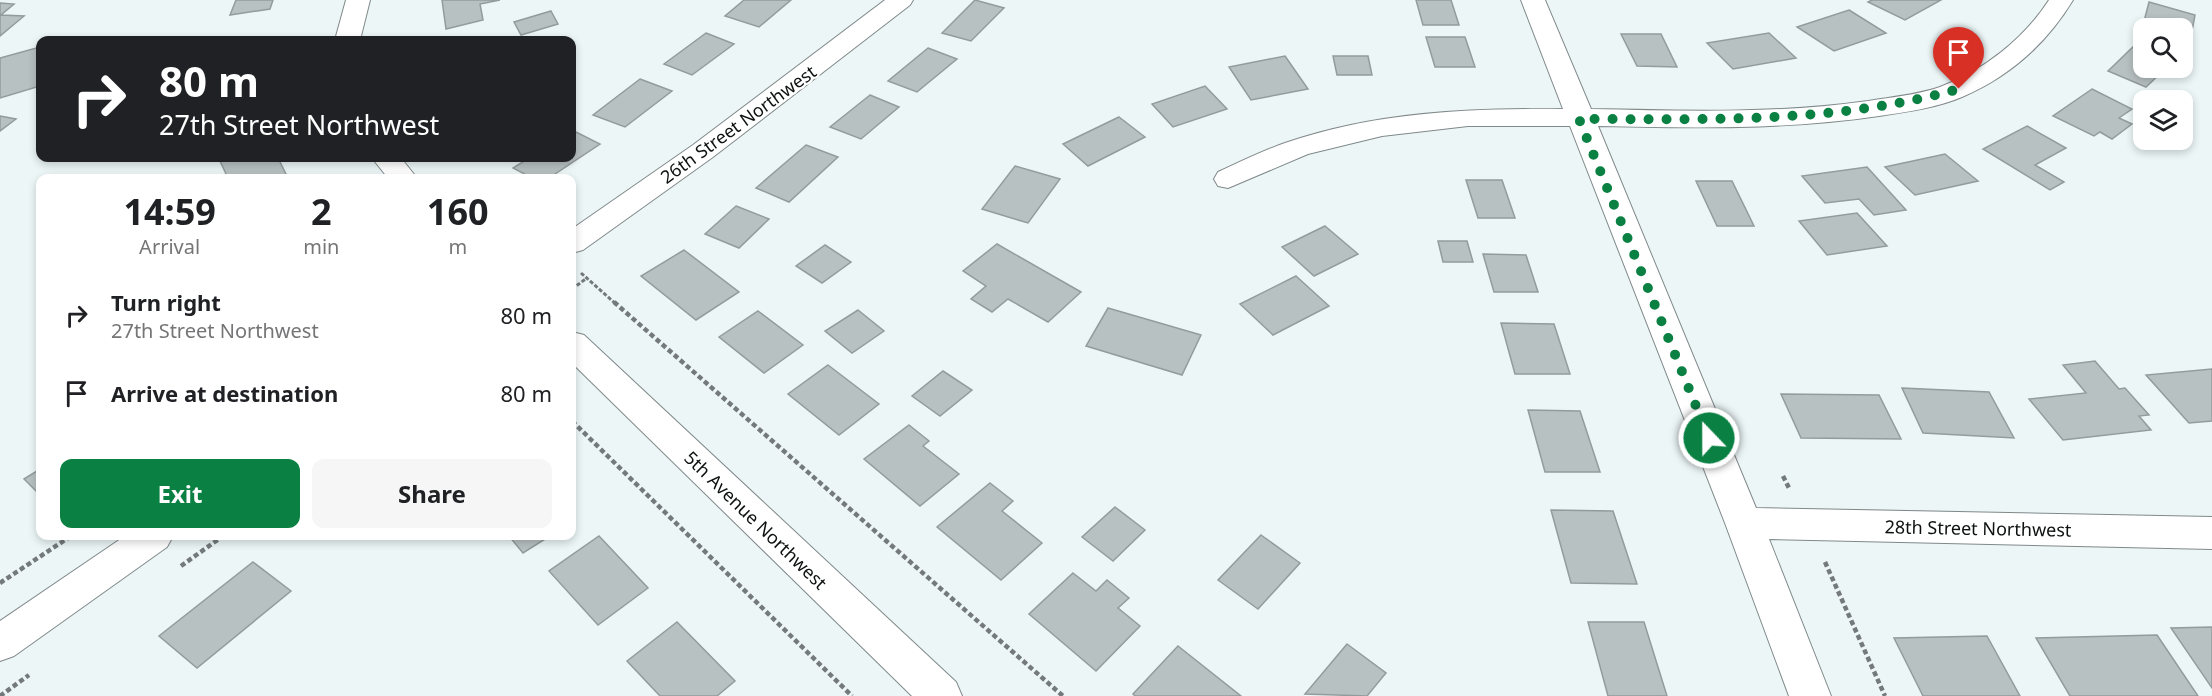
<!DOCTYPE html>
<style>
:root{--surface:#fff;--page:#f6f6f6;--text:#202124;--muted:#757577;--accent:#0b8043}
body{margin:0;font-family:"Noto Sans",sans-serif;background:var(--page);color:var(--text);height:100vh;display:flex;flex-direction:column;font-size:22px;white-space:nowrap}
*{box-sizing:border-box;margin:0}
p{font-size:20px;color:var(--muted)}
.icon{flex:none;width:33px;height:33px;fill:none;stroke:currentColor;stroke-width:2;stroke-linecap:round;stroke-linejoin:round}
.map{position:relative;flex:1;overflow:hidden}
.details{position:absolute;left:36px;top:174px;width:540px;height:366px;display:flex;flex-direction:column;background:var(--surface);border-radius:12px;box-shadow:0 3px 9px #0003}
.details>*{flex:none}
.top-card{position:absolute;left:36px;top:36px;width:540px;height:126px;border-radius:12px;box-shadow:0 3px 9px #0003;background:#202124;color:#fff;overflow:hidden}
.fabs{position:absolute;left:2133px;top:18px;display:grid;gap:12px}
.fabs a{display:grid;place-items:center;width:60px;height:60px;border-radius:12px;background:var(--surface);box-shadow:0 3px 9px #0003;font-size:30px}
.pin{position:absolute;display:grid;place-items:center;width:51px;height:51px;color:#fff;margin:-62px -26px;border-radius:50% 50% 50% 0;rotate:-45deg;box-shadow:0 0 6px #0007}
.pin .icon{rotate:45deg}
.me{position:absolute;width:66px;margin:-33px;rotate:338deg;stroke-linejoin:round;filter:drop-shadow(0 0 4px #0008)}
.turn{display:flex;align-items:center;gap:21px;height:126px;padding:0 24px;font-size:27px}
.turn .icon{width:78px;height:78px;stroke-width:2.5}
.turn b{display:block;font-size:42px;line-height:51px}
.eta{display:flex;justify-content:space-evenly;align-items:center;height:102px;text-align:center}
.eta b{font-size:36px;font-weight:700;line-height:42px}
.action{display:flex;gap:12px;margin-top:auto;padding:12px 24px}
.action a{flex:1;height:69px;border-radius:12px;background:var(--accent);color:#fff;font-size:24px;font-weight:700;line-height:69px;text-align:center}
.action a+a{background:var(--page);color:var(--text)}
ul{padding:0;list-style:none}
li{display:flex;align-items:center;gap:18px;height:78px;padding:0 24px}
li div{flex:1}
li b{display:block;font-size:22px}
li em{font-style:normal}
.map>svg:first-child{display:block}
</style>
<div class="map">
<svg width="2212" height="696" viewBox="0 0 2212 696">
<rect width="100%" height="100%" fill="#ecf6f7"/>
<g fill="#b8c1c2" stroke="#939c9c" stroke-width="1.5">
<path d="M236 0H273L270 9 230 15Z"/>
<path d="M442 0H500L480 4 483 20 446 29Z"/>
<path d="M744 0H791L759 27 725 16Z"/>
<path d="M975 0 1004 8 971 41 942 33Z"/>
<path d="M1416 0H1451L1459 25H1423Z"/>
<path d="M1872 0H1941L1905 20 1868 2Z"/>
<path d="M2149 2 2195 15 2189 47 2182 45V28H2144V34L2141 33Z"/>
<path d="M0 3 14 4 1 15 24 16 0 36Z"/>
<path d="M1849 10 1886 33 1834 51 1797 27Z"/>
<path d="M551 11 558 24 521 35 514 22Z"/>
<path d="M706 33 734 44 692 75 664 64Z"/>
<path d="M1769 33 1796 58 1733 69 1707 43Z"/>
<path d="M1621 34H1661L1677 67 1637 66Z"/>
<path d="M1426 37H1465L1475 67H1435Z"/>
<path d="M2134 46 2144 50V68H2166L2146 87 2108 71Z"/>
<path d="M40 47V86L0 98V58Z"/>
<path d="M928 48 957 59 917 92 888 81Z"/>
<path d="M1285 56 1308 89 1251 100 1229 67Z"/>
<path d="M1333 56H1368L1372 75H1337Z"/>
<path d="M640 79 672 91 625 127 593 115Z"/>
<path d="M1205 86 1227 109 1173 127 1152 104Z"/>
<path d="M2092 89 2132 109 2119 118 2132 124 2112 139 2100 132 2094 136 2053 116Z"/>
<path d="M870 95 899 107 861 139 830 127Z"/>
<path d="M0 116 16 119 0 131Z"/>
<path d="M1119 117 1145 137 1088 166 1063 144Z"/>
<path d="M2027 126 2066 148 2035 165 2064 182 2050 190 1983 149Z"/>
<path d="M572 130 600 144 549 178H532L513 168 529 158H572Z"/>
<path d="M806 145 838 157 789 202 756 188Z"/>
<path d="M1945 154 1978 181 1915 195 1885 167Z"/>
<path d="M224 158H278L288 178H228L219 159Z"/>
<path d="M1015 166 1060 179 1028 223 982 209Z"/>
<path d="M1867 167 1906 210 1874 215 1859 199 1825 203 1802 176Z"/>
<path d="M1466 180H1502L1515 218H1478Z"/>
<path d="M1696 181H1732L1754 226H1717Z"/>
<path d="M736 206 769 219 739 248 705 234Z"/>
<path d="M1857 213 1887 246 1827 255 1799 221Z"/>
<path d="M1325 226 1358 254 1314 276 1282 247Z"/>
<path d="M1438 241H1467L1473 262H1443Z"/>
<path d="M997 244 1081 292 1048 322 1008 299 992 312 971 299 986 286 963 271Z"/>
<path d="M825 245 851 262 822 283 796 266Z"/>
<path d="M684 250 739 292 696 320 641 276Z"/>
<path d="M1483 254 1526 255 1538 292H1494Z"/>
<path d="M1296 276 1329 306 1273 335 1240 304Z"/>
<path d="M1108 308 1201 335 1182 375 1086 346Z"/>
<path d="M858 310 884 331 852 353 825 331Z"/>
<path d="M758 311 803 345 764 373 719 337Z"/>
<path d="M1501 323 1554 324 1570 374H1515Z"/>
<path d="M2095 361 2119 389 2125 388 2149 415 2139 416 2151 430 2063 440 2029 399 2086 393 2063 365Z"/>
<path d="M828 365 879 404 839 435 788 394Z"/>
<path d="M2212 369V421L2189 423 2146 375Z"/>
<path d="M943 371 972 390 940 416 912 396Z"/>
<path d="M1902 388 1989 392 2014 438 1923 433Z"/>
<path d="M1781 394 1879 395 1901 439 1801 438Z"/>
<path d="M1528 410 1580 411 1600 472H1545Z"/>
<path d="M909 425 929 441 923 446 959 474 920 506 864 459Z"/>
<path d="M40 469V495L24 479Z"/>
<path d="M990 483 1013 501 1002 511 1042 543 1001 580 937 527Z"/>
<path d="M1115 507 1145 530 1113 561 1082 537Z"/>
<path d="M1551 510 1613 511 1637 584 1571 583Z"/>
<path d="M1261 535 1300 563 1258 609 1218 580Z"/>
<path d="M509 536H550L523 553Z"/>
<path d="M599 536 648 588 598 625 549 571Z"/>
<path d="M253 562 291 591 197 668 159 636Z"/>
<path d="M1073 573 1096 591 1107 580 1129 598 1118 608 1140 626 1096 671 1029 614Z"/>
<path d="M677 622 735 681 717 696H660L627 661Z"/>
<path d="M1588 622H1644L1667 696H1608Z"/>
<path d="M2212 627V688L2171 628Z"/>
<path d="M2157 635 2198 696H2070L2036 638Z"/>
<path d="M1987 636 2020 696H1923L1894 638Z"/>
<path d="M1347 644 1386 673 1367 696 1305 694Z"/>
<path d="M1178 646 1241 696H1135L1133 694Z"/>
</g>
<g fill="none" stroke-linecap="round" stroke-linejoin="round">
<defs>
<g id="minor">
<path d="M346 0H370L360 40H335Z"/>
<path d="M885 0H913L910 5 713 157 583 250 572 253V229L693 145Z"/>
<path d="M1521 0H1545L1591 109C1683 111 1776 114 1868 101 1892 97 1917 95 1940 87 1983 71 2024 39 2049 0H2073C2047 43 2009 77 1962 97 1936 108 1906 112 1879 116 1785 130 1692 128 1598 126L1756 508 2212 517V549L1769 539 1831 696H1789L1725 523 1570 126H1468L1382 136 1308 154 1228 188 1218 186 1214 179 1218 172C1240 162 1262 151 1285 143 1375 112 1469 108 1563 109Z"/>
<path d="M372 158H401L417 178H388Z"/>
<path d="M572 332 584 335 956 682 962 696H912L572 363Z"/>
<path d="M125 536H173L167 547 14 656 0 661V621Z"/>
</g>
</defs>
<use href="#minor" stroke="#80898a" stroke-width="2"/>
<g stroke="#747a7b" stroke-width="3" stroke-dasharray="4 2" stroke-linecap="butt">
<path d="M581 273 616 304"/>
<path d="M572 289 587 278"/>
</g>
<g stroke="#747a7b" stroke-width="4.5" stroke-dasharray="5 3" stroke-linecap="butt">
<path d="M614 302 1063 696"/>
<path d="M572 421 852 696"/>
<path d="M1783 476 1789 488"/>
<path d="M1825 562 1885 696"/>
<path d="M181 566 223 536"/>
<path d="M0 583 71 536"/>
<path d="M0 696 29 675"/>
</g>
<use href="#minor" fill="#fff" fill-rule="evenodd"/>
</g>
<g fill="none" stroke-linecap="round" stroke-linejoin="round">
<path stroke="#0b8043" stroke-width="10" stroke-dasharray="0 18" d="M1709 438 1579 119C1707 119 1834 124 1959 89"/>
</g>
<g text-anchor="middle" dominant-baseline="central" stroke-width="4.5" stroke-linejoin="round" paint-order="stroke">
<g font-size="18" fill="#0e1111" stroke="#fff">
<text transform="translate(738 124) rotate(-36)">26th Street Northwest</text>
<text transform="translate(756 520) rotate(44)">5th Avenue Northwest</text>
<text transform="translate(1978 528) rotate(1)">28th Street Northwest</text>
</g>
</g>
</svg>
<div class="fabs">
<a><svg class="icon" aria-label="search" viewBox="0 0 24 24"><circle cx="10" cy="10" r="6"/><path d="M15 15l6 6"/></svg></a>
<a><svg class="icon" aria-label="layers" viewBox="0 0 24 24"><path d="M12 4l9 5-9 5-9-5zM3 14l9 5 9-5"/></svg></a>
</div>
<div class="pin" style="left:1959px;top:89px;background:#d93025"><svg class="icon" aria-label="arrive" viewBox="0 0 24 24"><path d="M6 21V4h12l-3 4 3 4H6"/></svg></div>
<svg class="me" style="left:1709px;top:438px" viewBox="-20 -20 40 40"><circle r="17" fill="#0b8043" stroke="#fff" stroke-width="3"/><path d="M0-11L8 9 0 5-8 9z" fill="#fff"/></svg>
<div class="top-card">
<div class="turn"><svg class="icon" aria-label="right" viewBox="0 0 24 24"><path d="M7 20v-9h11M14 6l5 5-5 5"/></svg><div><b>80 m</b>27th Street Northwest</div></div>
</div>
<section class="details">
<div class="eta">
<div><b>14:59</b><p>Arrival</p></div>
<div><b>2</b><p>min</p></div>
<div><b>160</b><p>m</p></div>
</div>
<ul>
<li><svg class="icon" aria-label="right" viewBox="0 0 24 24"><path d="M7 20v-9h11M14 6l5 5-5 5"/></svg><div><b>Turn right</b><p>27th Street Northwest</p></div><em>80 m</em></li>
<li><svg class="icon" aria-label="arrive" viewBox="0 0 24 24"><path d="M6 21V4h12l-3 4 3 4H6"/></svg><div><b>Arrive at destination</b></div><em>80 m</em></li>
</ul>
<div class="action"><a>Exit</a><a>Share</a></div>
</section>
</div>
